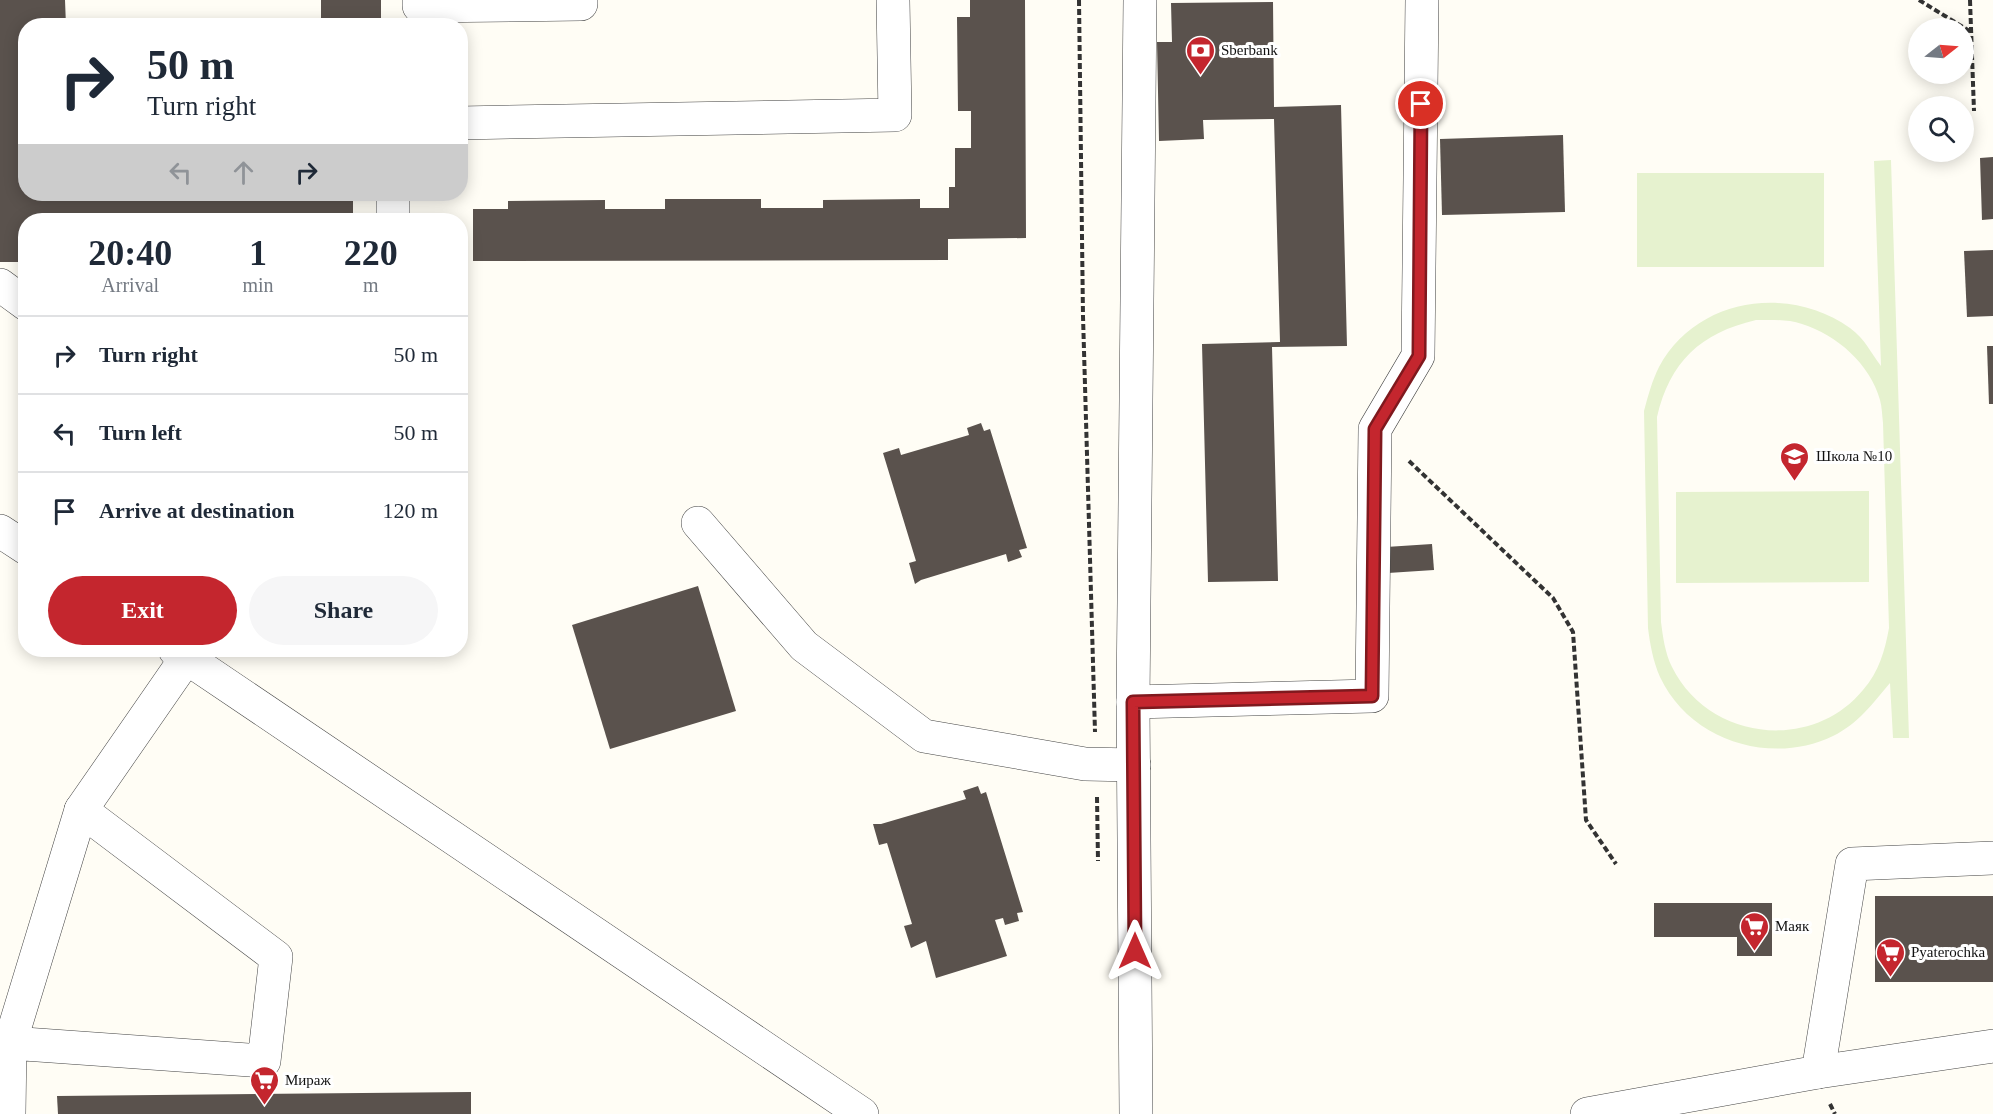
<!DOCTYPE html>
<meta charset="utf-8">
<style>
:root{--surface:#fff;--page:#f6f6f7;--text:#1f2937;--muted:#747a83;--line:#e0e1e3;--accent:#c4262e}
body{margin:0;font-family:Georgia,serif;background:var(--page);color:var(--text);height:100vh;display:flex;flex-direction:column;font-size:22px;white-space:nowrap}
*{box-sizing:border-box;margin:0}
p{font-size:20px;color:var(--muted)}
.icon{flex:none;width:33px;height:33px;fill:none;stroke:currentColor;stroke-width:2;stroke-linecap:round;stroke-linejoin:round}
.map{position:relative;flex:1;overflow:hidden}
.details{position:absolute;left:18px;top:213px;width:450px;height:444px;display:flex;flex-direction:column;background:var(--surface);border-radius:24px;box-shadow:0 3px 15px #0003}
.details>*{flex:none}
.guide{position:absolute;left:18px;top:18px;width:450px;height:183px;border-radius:24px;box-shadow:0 3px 15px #0003;background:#fff;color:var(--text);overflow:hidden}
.needle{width:39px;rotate:73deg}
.buttons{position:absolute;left:1908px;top:18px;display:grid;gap:12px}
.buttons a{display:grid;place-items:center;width:66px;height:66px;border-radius:50%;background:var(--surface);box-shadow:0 3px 15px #0003;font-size:30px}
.pin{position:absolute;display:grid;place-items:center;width:51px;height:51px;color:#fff;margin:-26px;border:3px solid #fff;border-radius:50%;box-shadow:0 2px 6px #0007}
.me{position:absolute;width:66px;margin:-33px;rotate:0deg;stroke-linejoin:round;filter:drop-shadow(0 0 4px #0008)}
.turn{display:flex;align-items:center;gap:21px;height:126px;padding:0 30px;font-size:27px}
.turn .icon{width:78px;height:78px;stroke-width:2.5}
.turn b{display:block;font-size:42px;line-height:51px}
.lanes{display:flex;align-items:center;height:57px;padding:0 30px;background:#0003;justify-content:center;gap:30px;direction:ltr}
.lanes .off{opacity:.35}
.eta{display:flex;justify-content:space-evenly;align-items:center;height:102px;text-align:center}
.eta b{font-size:36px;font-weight:800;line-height:42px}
.cta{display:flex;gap:12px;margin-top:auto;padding:12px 30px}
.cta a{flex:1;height:69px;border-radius:36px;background:var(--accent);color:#fff;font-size:24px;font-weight:800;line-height:69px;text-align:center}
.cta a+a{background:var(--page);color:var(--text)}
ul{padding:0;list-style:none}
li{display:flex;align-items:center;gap:18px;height:78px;padding:0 30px;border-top:2px solid var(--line)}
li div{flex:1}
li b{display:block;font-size:22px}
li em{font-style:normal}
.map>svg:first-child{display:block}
</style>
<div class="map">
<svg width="1993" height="1114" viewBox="0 0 1993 1114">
<rect width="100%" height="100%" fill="#fffdf5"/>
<g fill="#e6f2cf" fill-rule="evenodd">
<path d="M1891 160 1909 738H1893L1890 683C1873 703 1858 724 1833 736 1771 766 1690 741 1660 677 1653 661 1650 644 1648 628L1644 411C1648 396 1652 381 1659 367 1696 298 1788 284 1850 328 1866 340 1870 352 1881 366L1874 161ZM1756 320C1771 320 1787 319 1802 324 1837 335 1870 364 1880 400 1882 407 1882 415 1883 423L1889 628C1885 650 1879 672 1863 690 1811 753 1708 740 1672 667 1665 653 1663 637 1661 622L1657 417C1670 362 1700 333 1756 320Z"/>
<rect x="1637" y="173" width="187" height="94"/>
<path d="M1869 491V582L1676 583V492Z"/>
</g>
<g fill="#5a524d">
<path d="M0 0H65L66 26H26V194H353V220H26V262H0Z"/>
<rect x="321" y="0" width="60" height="26"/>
<path d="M970 0H1025L1026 238 948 239V260L473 261V209H508V201L605 200V209H665V199H761V208H823V200L920 199V208H949V187H955V148H971V111H958L957 17H970Z"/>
<path d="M1273 2 1274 107 1341 105 1347 346 1272 347 1278 581 1208 582 1202 344 1280 342 1274 119 1203 120 1204 139 1159 141 1157 42H1172L1171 3Z"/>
<path d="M1563 135 1565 212 1442 215 1440 139Z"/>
<path d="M1993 157V219L1982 220 1980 158Z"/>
<path d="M1993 250V316L1967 317 1964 251Z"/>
<path d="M1987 346H1993V404H1989Z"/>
<path d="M981 423 984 431 990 429 1027 548 1019 550 1022 557 1008 562 1006 554 921 580 915 584 909 563 916 561 883 453 899 448 901 455 969 435 967 428Z"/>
<path d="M1432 544 1434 570 1388 573 1386 547Z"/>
<path d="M698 586 736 711 610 749 572 625Z"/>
<path d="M978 786 981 794 986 792 1023 912 1017 913 1019 921 1005 925 1003 918 995 920 1007 956 936 978 926 941 911 948 904 926 912 924 887 843 879 845 873 824H881L966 799 963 791Z"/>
<rect x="1875" y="896" width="118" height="86"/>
<path d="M1654 903H1772V956H1737V937H1654Z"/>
<path d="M471 1092V1114H58L57 1096Z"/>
</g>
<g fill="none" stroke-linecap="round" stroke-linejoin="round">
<defs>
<g id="minor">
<path d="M419 0V6L581 4V0"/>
<path d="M460 123 895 115 893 0"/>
<path d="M393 220V194"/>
<path d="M0 285 26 304"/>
<path d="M698 523 804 646 924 736 1085 764 1134 765"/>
<path d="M0 531 26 548"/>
<path d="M175 650 862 1114"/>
<path d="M1133 702 1372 696 1375 429 1418 356 1422 0"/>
<path d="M10 1043 81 810"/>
<path d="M1818 1072 1993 1046"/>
<path d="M9 1114 10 1043 264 1061 276 957 81 810 187 657"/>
<path d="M1136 1114 1133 702 1140 0"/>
<path d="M1587 1114 1818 1072 1852 864 1993 858"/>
</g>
</defs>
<use href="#minor" stroke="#444" stroke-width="34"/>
<g stroke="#333" stroke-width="4" stroke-dasharray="6 3" stroke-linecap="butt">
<path d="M1079 0 1083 316 1095 732"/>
<path d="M1919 0 1971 32"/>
<path d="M1970 0 1974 111"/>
<path d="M1409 461 1553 598 1573 632 1586 820 1616 864"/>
<path d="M1097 797 1098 861"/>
<path d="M1830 1104 1835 1114"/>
</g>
<use href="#minor" stroke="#fff" stroke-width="33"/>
</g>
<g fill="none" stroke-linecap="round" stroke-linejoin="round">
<defs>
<path id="route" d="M1135 951 1133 702 1372 696 1375 429 1419 356 1421 104"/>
</defs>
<use href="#route" stroke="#7f191e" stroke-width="15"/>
<use href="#route" stroke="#c4262e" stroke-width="10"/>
</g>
<defs>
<symbol id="bank-pin" viewBox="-11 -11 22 30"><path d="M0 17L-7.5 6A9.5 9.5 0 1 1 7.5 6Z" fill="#c4262e" stroke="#fff"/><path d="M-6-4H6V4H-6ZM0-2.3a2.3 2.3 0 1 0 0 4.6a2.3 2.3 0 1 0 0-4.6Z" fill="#fff"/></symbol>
<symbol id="school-pin" viewBox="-11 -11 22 30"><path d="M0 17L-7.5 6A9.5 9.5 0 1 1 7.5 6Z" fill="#c4262e" stroke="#fff"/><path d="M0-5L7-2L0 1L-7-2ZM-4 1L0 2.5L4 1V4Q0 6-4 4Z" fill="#fff"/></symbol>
<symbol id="supermarket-pin" viewBox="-11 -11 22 30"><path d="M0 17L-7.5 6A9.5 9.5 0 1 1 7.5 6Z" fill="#c4262e" stroke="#fff"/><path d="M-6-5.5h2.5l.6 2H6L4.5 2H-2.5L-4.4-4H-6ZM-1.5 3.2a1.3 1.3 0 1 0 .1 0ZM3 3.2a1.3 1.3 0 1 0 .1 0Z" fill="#fff"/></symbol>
</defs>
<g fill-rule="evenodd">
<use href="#bank-pin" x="1184" y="34" width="33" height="45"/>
<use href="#school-pin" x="1778" y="440" width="33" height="45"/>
<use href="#supermarket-pin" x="1738" y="910" width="33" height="45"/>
<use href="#supermarket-pin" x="1874" y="936" width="33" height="45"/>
<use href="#supermarket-pin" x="248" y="1064" width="33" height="45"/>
</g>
<g text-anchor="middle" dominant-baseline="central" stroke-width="6" stroke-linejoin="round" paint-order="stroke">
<g font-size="15" fill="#111" stroke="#fff" text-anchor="start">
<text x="1221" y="50">Sberbank</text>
<text x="1816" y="456">Школа №10</text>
<text x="1775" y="926">Маяк</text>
<text x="1911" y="952">Pyaterochka</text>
<text x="285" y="1080">Мираж</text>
</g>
</g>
</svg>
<div class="buttons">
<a><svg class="needle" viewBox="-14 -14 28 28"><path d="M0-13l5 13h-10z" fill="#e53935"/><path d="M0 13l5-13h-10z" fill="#747a83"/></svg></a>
<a><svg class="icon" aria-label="search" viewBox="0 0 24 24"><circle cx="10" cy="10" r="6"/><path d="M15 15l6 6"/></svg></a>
</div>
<div class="pin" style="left:1421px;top:104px;background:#d93025"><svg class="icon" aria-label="arrive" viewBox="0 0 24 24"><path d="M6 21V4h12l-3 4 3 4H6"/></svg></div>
<svg class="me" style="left:1135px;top:951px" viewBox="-20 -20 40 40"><path d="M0-17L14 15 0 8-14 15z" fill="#c4262e" stroke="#fff" stroke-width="4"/></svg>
<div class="guide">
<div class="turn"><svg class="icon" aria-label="right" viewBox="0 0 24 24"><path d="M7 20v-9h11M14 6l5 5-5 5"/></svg><div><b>50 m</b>Turn right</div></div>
<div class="lanes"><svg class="icon off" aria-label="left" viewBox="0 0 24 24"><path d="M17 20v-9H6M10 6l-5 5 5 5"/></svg><svg class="icon off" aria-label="ahead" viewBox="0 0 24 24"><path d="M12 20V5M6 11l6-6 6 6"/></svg><svg class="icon" aria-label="right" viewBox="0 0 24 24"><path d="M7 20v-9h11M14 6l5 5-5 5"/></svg></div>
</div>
<section class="details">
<div class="eta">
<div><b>20:40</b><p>Arrival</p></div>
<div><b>1</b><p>min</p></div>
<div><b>220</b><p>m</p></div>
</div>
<ul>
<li><svg class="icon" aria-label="right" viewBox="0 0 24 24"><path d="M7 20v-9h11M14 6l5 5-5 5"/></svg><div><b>Turn right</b></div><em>50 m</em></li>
<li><svg class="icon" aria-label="left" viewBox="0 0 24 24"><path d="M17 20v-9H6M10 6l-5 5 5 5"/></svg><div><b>Turn left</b></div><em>50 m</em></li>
<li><svg class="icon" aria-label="arrive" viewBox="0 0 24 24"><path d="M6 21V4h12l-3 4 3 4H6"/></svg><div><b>Arrive at destination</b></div><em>120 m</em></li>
</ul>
<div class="cta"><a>Exit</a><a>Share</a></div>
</section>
</div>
